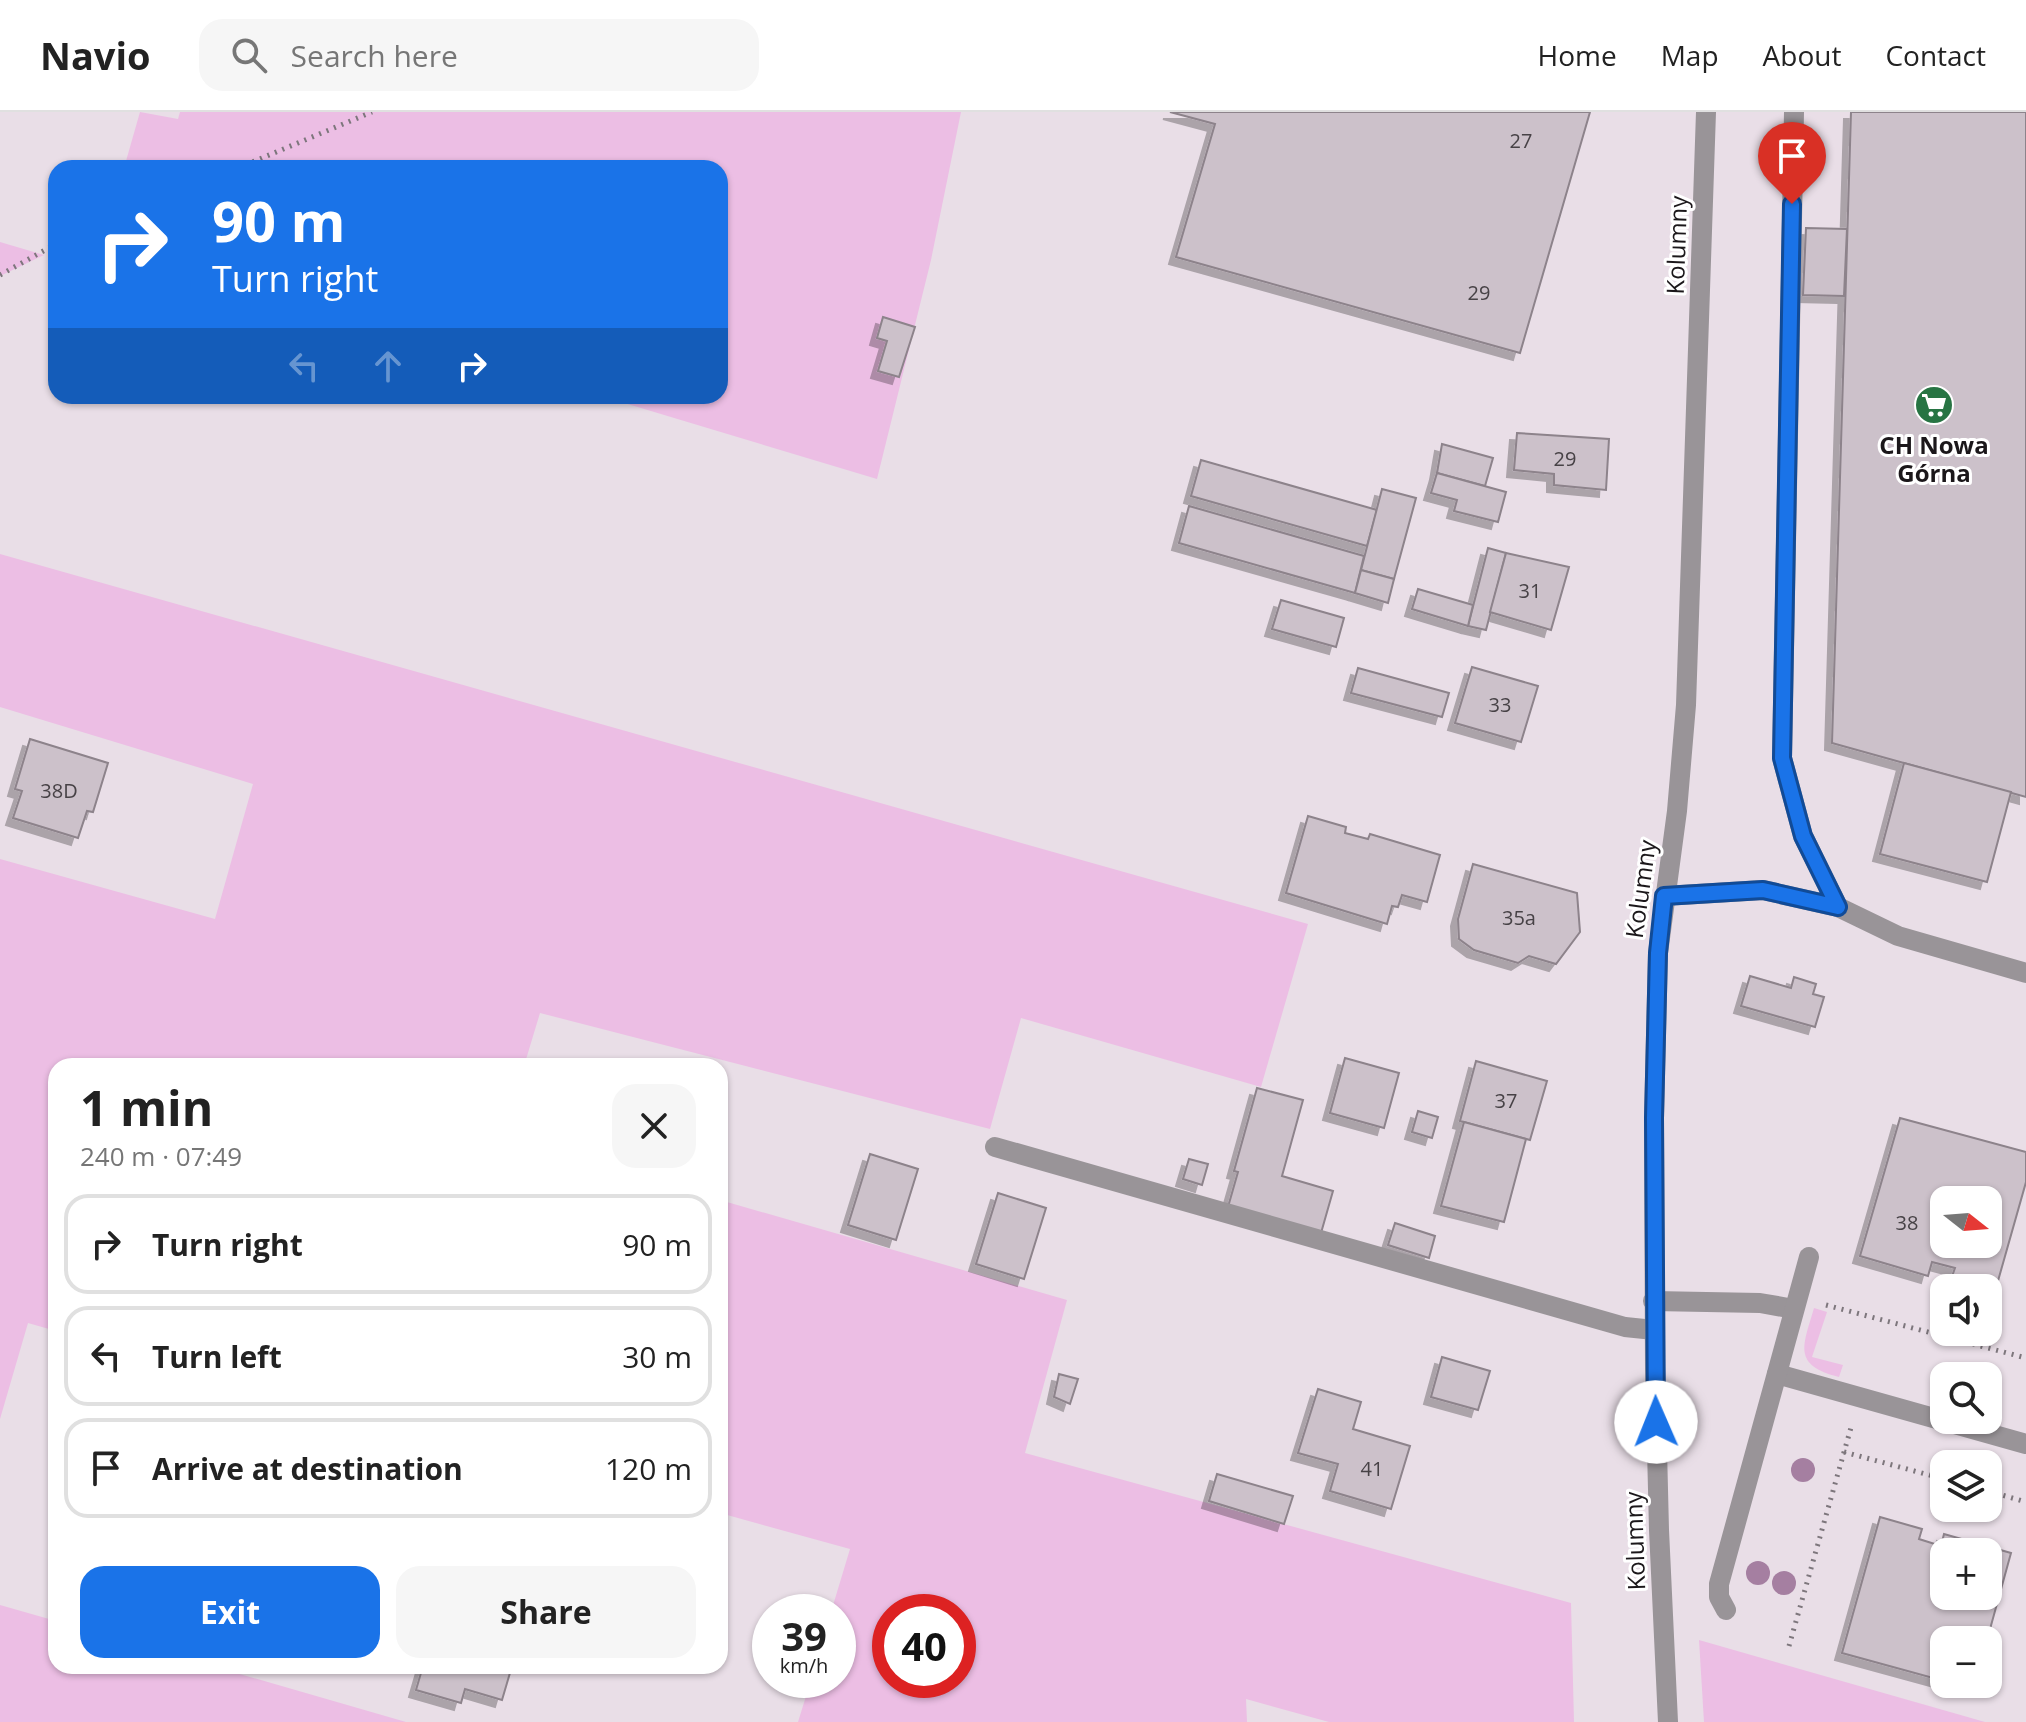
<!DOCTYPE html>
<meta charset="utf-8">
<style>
:root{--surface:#fff;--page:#f6f6f6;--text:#222;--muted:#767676;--line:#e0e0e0;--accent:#1a73e8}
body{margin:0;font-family:"Open Sans",sans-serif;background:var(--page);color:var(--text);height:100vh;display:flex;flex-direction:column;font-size:30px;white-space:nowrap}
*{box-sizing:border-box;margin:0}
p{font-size:26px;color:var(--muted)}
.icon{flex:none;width:44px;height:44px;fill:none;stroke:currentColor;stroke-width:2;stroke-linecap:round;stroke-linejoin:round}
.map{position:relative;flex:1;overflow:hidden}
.panel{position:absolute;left:48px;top:946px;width:680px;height:616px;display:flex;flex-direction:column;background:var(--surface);border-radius:24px;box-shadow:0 2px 6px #0004}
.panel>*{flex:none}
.hud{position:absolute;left:48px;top:48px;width:680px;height:244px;border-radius:24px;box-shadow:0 2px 6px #0004;background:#1a73e8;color:#fff;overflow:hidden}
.needle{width:52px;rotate:107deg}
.buttons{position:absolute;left:1930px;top:1074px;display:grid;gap:16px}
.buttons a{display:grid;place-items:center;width:72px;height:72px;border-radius:16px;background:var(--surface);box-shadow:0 2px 6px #0004;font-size:40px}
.speed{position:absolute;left:752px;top:1482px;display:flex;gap:16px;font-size:40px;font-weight:700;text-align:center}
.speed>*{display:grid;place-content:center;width:104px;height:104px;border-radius:50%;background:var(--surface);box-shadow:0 2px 6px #0004;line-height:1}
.speed small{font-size:20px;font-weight:400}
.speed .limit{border:12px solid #d22;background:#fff;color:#111}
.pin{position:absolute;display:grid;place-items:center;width:68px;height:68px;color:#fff;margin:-82px -34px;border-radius:50% 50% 50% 0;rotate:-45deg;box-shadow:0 0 8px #0007}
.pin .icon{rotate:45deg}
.me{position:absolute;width:88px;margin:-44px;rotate:359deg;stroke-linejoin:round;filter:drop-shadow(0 0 6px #0008)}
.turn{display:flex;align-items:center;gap:28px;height:168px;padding:0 32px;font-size:36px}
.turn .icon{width:104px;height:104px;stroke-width:2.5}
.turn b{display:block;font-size:56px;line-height:68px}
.lanes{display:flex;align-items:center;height:76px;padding:0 32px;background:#0003;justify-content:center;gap:40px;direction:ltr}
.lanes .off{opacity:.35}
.round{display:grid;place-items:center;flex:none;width:84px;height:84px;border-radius:24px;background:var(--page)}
.summary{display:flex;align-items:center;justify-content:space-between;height:136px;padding:0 32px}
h1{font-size:48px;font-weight:700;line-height:60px}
.cta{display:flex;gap:16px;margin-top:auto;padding:16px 32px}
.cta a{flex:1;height:92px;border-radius:24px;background:var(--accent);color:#fff;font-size:32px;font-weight:700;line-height:92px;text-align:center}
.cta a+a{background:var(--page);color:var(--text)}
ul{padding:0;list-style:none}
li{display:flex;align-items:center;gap:24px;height:100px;margin:0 16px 12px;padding:0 16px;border:4px solid var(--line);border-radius:24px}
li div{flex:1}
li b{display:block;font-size:30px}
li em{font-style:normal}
header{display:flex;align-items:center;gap:48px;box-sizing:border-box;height:112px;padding:0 40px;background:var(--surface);border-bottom:2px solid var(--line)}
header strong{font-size:38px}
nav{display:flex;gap:44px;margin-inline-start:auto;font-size:28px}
.search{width:560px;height:72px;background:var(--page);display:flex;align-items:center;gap:20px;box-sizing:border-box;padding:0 28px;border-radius:24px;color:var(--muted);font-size:30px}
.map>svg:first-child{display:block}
</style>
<header>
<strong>Navio</strong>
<div class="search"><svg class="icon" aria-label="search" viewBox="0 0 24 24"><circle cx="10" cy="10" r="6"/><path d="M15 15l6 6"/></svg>Search here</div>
<nav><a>Home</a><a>Map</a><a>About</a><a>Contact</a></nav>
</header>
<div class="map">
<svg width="2026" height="1610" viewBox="0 0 2026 1610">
<defs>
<filter id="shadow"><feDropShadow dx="-7" dy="7" stdDeviation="0" flood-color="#0004"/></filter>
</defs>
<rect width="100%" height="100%" fill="#e9dee7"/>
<g fill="#ecbee4" fill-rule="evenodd">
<path d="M140 0 178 7 180 0H961L931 148 877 367 601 284H720V56H124Z"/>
<path d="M0 130 44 143 0 164Z"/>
<path d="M0 442 1308 812 1261 975 1021 906 990 1017 540 901 524 954H56V1219L28 1211 0 1307V747L215 807 253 672 0 595Z"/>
<path d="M720 1088 1067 1188 1025 1341 1571 1491 1574 1610H1329L1246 1587 1247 1610H798L811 1568H838V1500H831L850 1437 720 1401ZM890 1500H958V1568H890Z"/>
<path d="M1814 1196 1827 1200 1812 1245 1843 1253 1839 1265C1792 1253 1803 1234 1814 1196Z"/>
<path d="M0 1493 56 1509V1554H212L406 1610H0Z"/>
<path d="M1699 1528 1985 1610H1704Z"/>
</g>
<g fill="#ccc1ca" stroke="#8d838b" stroke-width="2" fill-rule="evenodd" filter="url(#shadow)">
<path d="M1170 0H1590L1520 241 1176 145 1215 12Z"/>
<path d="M1851 0H2026V685L1832 631Z"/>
<path d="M1806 116 1847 117 1844 184 1803 183Z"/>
<path d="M883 205 915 215 899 265 878 259 887 229 877 226Z"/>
<path d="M1517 321 1609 327 1606 378 1554 373V362L1514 358Z"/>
<path d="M1442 332 1493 346 1485 374 1437 361Z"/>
<path d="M1201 348 1377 398 1367 434 1191 384Z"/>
<path d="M1437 361 1506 380 1498 410 1454 399 1457 388 1431 381Z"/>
<path d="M1382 377 1416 386 1394 467 1361 458Z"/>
<path d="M1189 394 1364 444 1355 481 1179 431Z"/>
<path d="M1488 436 1506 441 1486 518 1468 514Z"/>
<path d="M1506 441 1569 455 1551 518 1490 500Z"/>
<path d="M1361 458 1394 467 1388 491 1355 481Z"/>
<path d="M1418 477 1473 493 1468 514 1412 497Z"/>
<path d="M1281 488 1344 506 1336 535 1272 517Z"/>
<path d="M1472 555 1538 574 1521 630 1455 611Z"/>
<path d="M1358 556 1449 581 1442 605 1351 581Z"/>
<path d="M30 627 108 651 93 700 87 699 78 726 13 706 22 679 15 677Z"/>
<path d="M1904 651 2011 680 1987 770 1880 742Z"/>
<path d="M1308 704 1346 715 1345 721 1368 727 1370 722 1440 743 1427 790 1402 783 1398 795 1392 794 1387 812 1286 781Z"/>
<path d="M1473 752 1577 781 1580 820 1556 852 1529 844 1518 851 1474 838 1459 827 1458 807Z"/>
<path d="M1750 864 1791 876 1794 865 1816 872 1813 882 1824 885 1815 915 1741 894Z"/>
<path d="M1345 946 1399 961 1384 1016 1330 1001Z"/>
<path d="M1476 949 1547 969 1530 1028 1460 1009Z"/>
<path d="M1257 976 1303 988 1282 1064 1333 1079 1321 1121 1228 1095 1238 1060 1234 1059Z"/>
<path d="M1418 999 1438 1005 1432 1026 1412 1020Z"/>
<path d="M1900 1006 2026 1040V1070L1994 1183 1988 1181V1176H1972L1950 1170 1955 1156 1932 1150 1928 1164 1860 1144ZM1944 1088H1988V1132H1944Z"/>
<path d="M1464 1010 1526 1027 1504 1110 1441 1094Z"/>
<path d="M870 1042 918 1057 896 1128 848 1113Z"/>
<path d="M1189 1047 1208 1052 1202 1073 1183 1067Z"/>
<path d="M998 1081 1046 1096 1024 1167 976 1152Z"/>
<path d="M1395 1111 1435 1124 1429 1146 1388 1133Z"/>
<path d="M1442 1245 1490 1259 1478 1298 1431 1285Z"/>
<path d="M1059 1262 1078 1267 1070 1292 1054 1285Z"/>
<path d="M1318 1277 1361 1290 1353 1317 1410 1334 1391 1397 1330 1379 1338 1352 1298 1341Z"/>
<path d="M1217 1362 1293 1384 1284 1412 1209 1389Z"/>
<path d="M1880 1405 1922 1417 1919 1427 1941 1434 1944 1422 2011 1441 1987 1528H1944V1569L1842 1541ZM1944 1440H1988V1484H1944Z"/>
<path d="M423 1554H512L502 1588 465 1577 461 1591 416 1578Z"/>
</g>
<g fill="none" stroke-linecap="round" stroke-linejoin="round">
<g stroke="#7d767c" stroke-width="5" stroke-dasharray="2 6" stroke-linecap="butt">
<path d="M238 56 372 0"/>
<path d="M0 163 56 132"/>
<path d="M1826 1193 2026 1246"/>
<path d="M1844 1340 1944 1367"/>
<path d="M1988 1379 2026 1390"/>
<path d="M1789 1534 1852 1312"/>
</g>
<g stroke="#999498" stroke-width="20">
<path d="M1794 0 1782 646 1803 724 1838 795"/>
<path d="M1664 784 1763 778 1838 795 1898 824 2026 861"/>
<path d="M995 1035 1625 1215 1654 1218"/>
<path d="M1653 1189 1760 1191 1794 1197"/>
<path d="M1777 1262 2026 1332"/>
<path d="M1726 1498 1719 1485V1472L1809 1145"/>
</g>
<path stroke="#999498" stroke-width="20" d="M1668 1610 1659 1418 1655 1256 1654 1006 1658 841 1677 699 1686 593 1706 0"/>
</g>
<g fill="#a57fa1">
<circle cx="1803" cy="1358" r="12"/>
<circle cx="1758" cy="1461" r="12"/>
<circle cx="1784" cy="1471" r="12"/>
</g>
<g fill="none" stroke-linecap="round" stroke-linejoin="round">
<defs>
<path id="route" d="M1656 1310 1654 1006 1658 841 1664 784 1763 778 1838 795 1803 724 1782 646 1792 92"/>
</defs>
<use href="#route" stroke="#114b97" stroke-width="20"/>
<use href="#route" stroke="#1a73e8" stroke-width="14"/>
</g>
<defs>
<symbol id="supermarket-disc" viewBox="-11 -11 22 22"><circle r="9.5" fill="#277443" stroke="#fff"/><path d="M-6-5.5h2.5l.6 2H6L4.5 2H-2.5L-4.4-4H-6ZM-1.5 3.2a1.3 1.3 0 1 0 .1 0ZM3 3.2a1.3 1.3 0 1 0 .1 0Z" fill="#fff"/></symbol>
</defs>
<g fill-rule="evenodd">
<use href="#supermarket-disc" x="1912" y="271" width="44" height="44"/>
</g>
<g text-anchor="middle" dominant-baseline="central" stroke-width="6" stroke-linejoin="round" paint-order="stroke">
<g font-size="20" fill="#474246">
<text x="1521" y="28">27</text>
<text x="1479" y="180">29</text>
<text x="1565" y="346">29</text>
<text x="1530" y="478">31</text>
<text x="1500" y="592">33</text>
<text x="59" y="678">38D</text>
<text x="1519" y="805">35a</text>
<text x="1506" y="988">37</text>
<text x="1907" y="1110">38</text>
<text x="1372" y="1356">41</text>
</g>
<g font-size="24" fill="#1b171a" stroke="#fff">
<text transform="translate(1676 133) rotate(-88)">Kolumny</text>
<text transform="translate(1640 777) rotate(-82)">Kolumny</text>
<text transform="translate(1634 1429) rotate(-92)">Kolumny</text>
</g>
<g font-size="24" font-weight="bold" fill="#1b171a" stroke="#fff">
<text x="1934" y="332">CH Nowa<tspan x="1934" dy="28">Górna</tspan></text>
</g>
</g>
</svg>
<div class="buttons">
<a><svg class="needle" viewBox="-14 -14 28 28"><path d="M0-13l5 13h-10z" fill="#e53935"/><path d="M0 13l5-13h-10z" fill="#767676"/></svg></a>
<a><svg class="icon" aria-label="sound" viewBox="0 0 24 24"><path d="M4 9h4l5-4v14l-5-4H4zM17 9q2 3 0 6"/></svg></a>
<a><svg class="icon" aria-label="search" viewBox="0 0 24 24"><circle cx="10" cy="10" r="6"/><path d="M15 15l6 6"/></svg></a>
<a><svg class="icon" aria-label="layers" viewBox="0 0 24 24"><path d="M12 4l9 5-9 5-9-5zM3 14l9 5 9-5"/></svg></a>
<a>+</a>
<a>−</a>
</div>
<div class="speed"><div>39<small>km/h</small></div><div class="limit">40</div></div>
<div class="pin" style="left:1792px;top:92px;background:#d93025"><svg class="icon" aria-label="arrive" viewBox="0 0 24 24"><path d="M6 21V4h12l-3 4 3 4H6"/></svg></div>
<svg class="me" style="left:1656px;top:1310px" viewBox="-20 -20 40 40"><circle r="19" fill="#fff"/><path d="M0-13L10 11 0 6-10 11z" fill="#1a73e8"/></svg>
<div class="hud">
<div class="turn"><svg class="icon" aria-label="right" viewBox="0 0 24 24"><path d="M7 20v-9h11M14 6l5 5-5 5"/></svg><div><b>90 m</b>Turn right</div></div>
<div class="lanes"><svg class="icon off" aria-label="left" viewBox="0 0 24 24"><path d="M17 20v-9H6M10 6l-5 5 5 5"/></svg><svg class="icon off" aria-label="ahead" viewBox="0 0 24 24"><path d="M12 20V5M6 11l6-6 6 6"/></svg><svg class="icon" aria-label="right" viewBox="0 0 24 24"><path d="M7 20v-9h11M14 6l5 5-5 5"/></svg></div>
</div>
<section class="panel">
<div class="summary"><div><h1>1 min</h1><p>240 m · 07:49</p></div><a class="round"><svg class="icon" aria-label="close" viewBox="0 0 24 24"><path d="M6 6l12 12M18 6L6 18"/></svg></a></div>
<ul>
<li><svg class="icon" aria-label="right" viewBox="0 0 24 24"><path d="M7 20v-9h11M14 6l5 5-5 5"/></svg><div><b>Turn right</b></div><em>90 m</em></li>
<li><svg class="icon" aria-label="left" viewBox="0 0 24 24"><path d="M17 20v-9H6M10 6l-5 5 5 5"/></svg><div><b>Turn left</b></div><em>30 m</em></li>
<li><svg class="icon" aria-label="arrive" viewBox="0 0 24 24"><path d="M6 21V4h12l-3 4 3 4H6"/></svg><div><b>Arrive at destination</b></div><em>120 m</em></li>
</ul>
<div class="cta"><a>Exit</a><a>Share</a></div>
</section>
</div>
